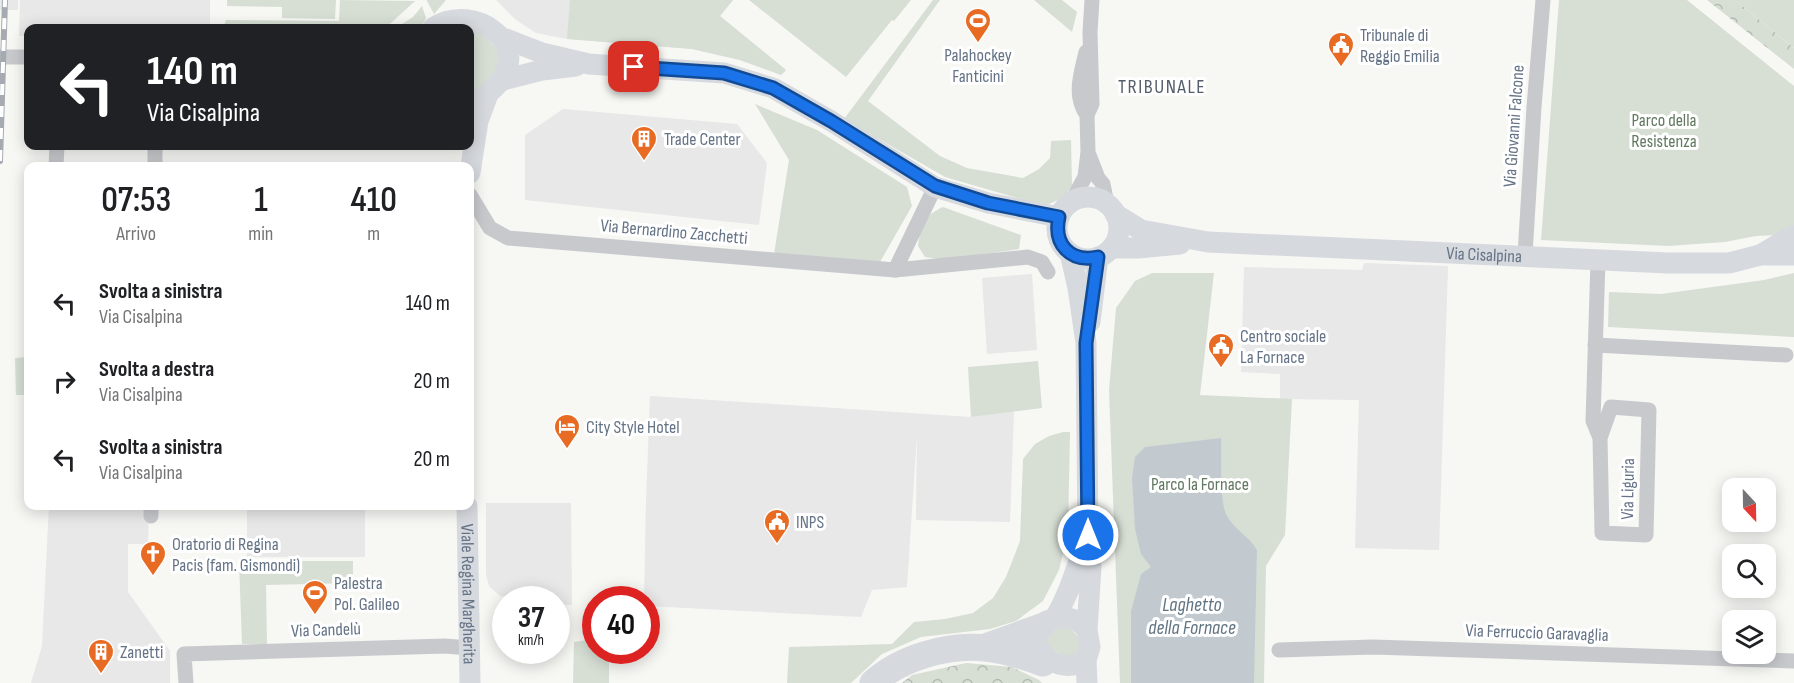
<!DOCTYPE html>
<html lang="it">
<meta charset="utf-8">
<style>
:root{--surface:#fff;--page:#f2f2f2;--text:#202124;--muted:#757577}
body{margin:0;font-family:"Sofia Sans Condensed",sans-serif;background:var(--page);color:var(--text);height:100vh;display:flex;flex-direction:column;font-size:22px;white-space:nowrap}
*{box-sizing:border-box;margin:0}
p{font-size:20px;color:var(--muted)}
.icon{flex:none;width:33px;height:33px;fill:none;stroke:currentColor;stroke-width:2;stroke-linecap:round;stroke-linejoin:round}
.map{position:relative;flex:1;overflow:hidden}
.side{position:absolute;left:24px;top:162px;width:450px;height:348px;display:flex;flex-direction:column;background:var(--surface);border-radius:12px;box-shadow:0 3px 15px #0003}
.side>*{flex:none}
.top-card{position:absolute;left:24px;top:24px;width:450px;height:126px;border-radius:12px;box-shadow:0 3px 15px #0003;background:#202124;color:#fff;overflow:hidden}
.needle{width:39px;rotate:158deg}
.fabs{position:absolute;left:1722px;top:478px;display:grid;gap:12px}
.fabs a{display:grid;place-items:center;width:54px;height:54px;border-radius:12px;background:var(--surface);box-shadow:0 3px 15px #0003;font-size:30px}
.speed{position:absolute;left:492px;top:586px;display:flex;gap:12px;font-size:30px;font-weight:700;text-align:center}
.speed>*{display:grid;place-content:center;width:78px;height:78px;border-radius:50%;background:var(--surface);box-shadow:0 3px 15px #0003;line-height:1}
.speed small{font-size:15px;font-weight:400}
.speed .limit{border:9px solid #d22;background:#fff;color:#111}
.pin{position:absolute;display:grid;place-items:center;width:51px;height:51px;color:#fff;margin:-26px;border-radius:12px;box-shadow:0 3px 9px #0006}
.me{position:absolute;width:66px;margin:-33px;rotate:0deg;stroke-linejoin:round;filter:drop-shadow(0 0 4px #0008)}
.turn{display:flex;align-items:center;gap:21px;height:126px;padding:0 24px;font-size:27px}
.turn .icon{width:78px;height:78px;stroke-width:2.5}
.turn b{display:block;font-size:42px;line-height:51px}
.eta{display:flex;justify-content:space-evenly;align-items:center;height:102px;text-align:center}
.eta b{font-size:36px;font-weight:600;line-height:42px}
ul{padding:0;list-style:none}
li{display:flex;align-items:center;gap:18px;height:78px;padding:0 24px}
li div{flex:1}
li b{display:block;font-size:22px}
li em{font-style:normal}
.map>svg:first-child{display:block}
</style>
<div class="map">
<svg width="1794" height="683" viewBox="0 0 1794 683">
<defs>
<pattern id="forest-crowns" width="20" height="18" patternUnits="userSpaceOnUse" patternTransform="scale(1.5)"><rect width="20" height="18" fill="#d7dfd5"/><path d="M2 6a3 3 0 1 1 6 0M12 15a3 3 0 1 1 6 0" fill="none" stroke="#b2b9b2"/></pattern>
</defs>
<rect width="100%" height="100%" fill="#f7f7f4"/>
<g fill="#e7e8e7">
<rect x="0" y="0" width="18" height="10"/>
<path d="M20 0H210V28H28V36H19Z"/>
<path d="M496 0H733L720 16 786 70 781 75 740 60 692 49 567 39 536 33 515 19Z"/>
<path d="M563 109 737 124 767 163 759 225 525 200V135Z"/>
<path d="M1364 263 1448 266 1439 550 1355 548 1359 400 1280 399V374L1241 372 1244 267 1362 270Z"/>
<path d="M1032 274 1037 350 987 354 982 278Z"/>
<path d="M650 396 971 417 1014 411 1010 522 916 520 917 434 907 587 872 590 861 617 647 606 646 600H644L646 502Z"/>
<path d="M486 503H571L572 605 557 604 556 600H512L511 598 500 596 489 586 486 574Z"/>
<path d="M49 506H149L148 544H128V592L170 651V683H31L42 646Z"/>
<rect x="247" y="506" width="118" height="51"/>
</g>
<g fill="#d7dfd5">
<path d="M227 0H336L335 19 282 18V7L227 6Z"/>
<path d="M340 0 415 1 391 23 381 28H223L226 20 339 21Z"/>
<path d="M446 0 434 14 427 1V0Z"/>
<path d="M570 0H733L720 16 786 70 781 75 740 60 692 49 567 39Z"/>
<path d="M749 0H911L894 21 892 20 846 77Z"/>
<path d="M933 0H940L868 101 940 156 967 168 1023 178 1039 169 1050 158 1051 141 1071 140 1072 185 1064 197 1045 206 945 177 844 119Z"/>
<path d="M1034 0H1062L1077 12 1072 32Z"/>
<path d="M1559 0H1687L1794 86V225L1778 235 1756 236 1725 242 1668 246 1541 240Z"/>
<path d="M1735 0H1794V48Z"/>
<path d="M422 6 426 18 421 28H396L413 17Z"/>
<path d="M479 27 500 54 495 77 470 93V28Z"/>
<path d="M755 104 817 130 907 187 912 206 880 262 774 254 789 160Z"/>
<path d="M943 207 1021 235 1019 249 944 260 925 257 918 246C921 224 922 217 943 207Z"/>
<path d="M1152 273H1214L1200 395 1292 399 1285 535 1266 566 1264 683H1120L1109 390 1116 308 1135 281Z"/>
<path d="M1794 273V337L1608 327 1609 292 1661 294 1764 280Z"/>
<path d="M28 357V395H16L15 358Z"/>
<path d="M1038 361 1042 408 971 417 968 367Z"/>
<path d="M1063 432H1070L1068 532 1059 570 1043 601 1016 621 990 629 921 637 882 654 851 683H787L789 647 892 644 914 622 945 619 973 613 993 598 1006 577 1020 541 1023 459 1035 444 1049 436Z"/>
<path d="M239 561H353V583L266 585 267 644H242Z"/>
<path d="M1064 624C1080 636 1086 642 1073 661L1045 645 1048 633Z"/>
<path d="M595 639 596 651H609V683H573L574 642Z"/>
</g>
<g fill="url(#forest-crowns)">
<path d="M1707 0H1735L1794 48V69Z"/>
<path d="M966 663 1012 667 1039 680 1042 683H902L912 675Z"/>
</g>
<path fill="#c2cad0" d="M1221 438C1222 457 1219 497 1226 514 1233 529 1249 536 1257 550L1254 683H1131V611L1141 574 1151 567 1141 554 1135 529 1132 478 1135 457 1145 447Z"/>
<g fill="none" stroke-linecap="round" stroke-linejoin="round">
<g stroke="#c7c9cd" stroke-width="15">
<path d="M1086 52C1081 74 1073 96 1087 115"/>
<path d="M0 57H28"/>
<path d="M1089 155 1098 178 1103 184 1107 204"/>
<path d="M56 166 57 146"/>
<path d="M155 166V146"/>
<path d="M470 195 490 228 508 238 895 270 935 187"/>
<path d="M1070 204 1085 177 1088 152 1087 115 1092 104 1090 32 1092 0"/>
<path d="M1525 255 1534 107 1543 0"/>
<path d="M1598 260 1593 421 1600 438 1602 533 1646 535 1649 410 1611 407 1600 438"/>
<path d="M895 270 1028 257 1042 262 1048 272"/>
<path d="M1595 345 1786 355"/>
<path d="M151 516V506"/>
<path d="M1279 650 1373 647 1794 661"/>
<path d="M186 683 184 654 445 646 469 648"/>
</g>
<g stroke="#d6dadf" stroke-width="21">
<path d="M433 28C474 0 538 47 494 88 487 95 480 99 470 99"/>
<path d="M506 39 542 53 589 64 724 73 773 88 831 121 935 187 988 203 1059 217"/>
<path d="M503 80 542 70 576 66"/>
<path d="M470 173 478 121 488 94"/>
<circle cx="1088" cy="228" r="31"/>
<path id="s1" d="M1115 214 1141 230 1208 242 1668 263H1729L1760 255H1794"/>
<path d="M1112 248H1138L1180 244"/>
<path d="M1070 253 1078 288 1086 343 1088 535 1091 567 1087 630 1090 647 1086 660 1087 683"/>
<path d="M1760 255 1794 235"/>
<path d="M1090 322 1098 257"/>
<path id="s2" d="M467 506 470 683"/>
<path d="M1055 618C1070 592 1074 574 1084 547"/>
<path d="M1086 660C1049 683 1010 625 1058 618 1070 616 1080 621 1087 630"/>
</g>
<g stroke="#d6dadf" stroke-width="27">
<path d="M988 646 1041 627"/>
<path d="M873 683C900 658 948 644 985 648 1005 650 1024 656 1043 663"/>
</g>
<defs>
<path id="rail" d="M0 161 5 0"/>
</defs>
<use href="#rail" stroke="#a6abb2" stroke-width="6"/>
<use href="#rail" stroke="#fff" stroke-width="4" stroke-dasharray="11" stroke-linecap="butt"/>
</g>
<g fill="none" stroke-linecap="round" stroke-linejoin="round">
<defs>
<path id="route" d="M634 67 724 73 773 88 831 121 935 186 988 203 1059 217C1053 244 1070 263 1098 257L1086 343 1088 535"/>
</defs>
<use href="#route" stroke="#114b97" stroke-width="15"/>
<use href="#route" stroke="#1a73e8" stroke-width="10"/>
</g>
<defs>
<symbol id="stadium-pin" viewBox="-11 -11 22 30"><path d="M0 17L-7.5 6A9.5 9.5 0 1 1 7.5 6Z" fill="#e86b23" stroke="#fff"/><path d="M0-5a6.5 5 0 1 0 0 10a6.5 5 0 1 0 0-10ZM-3.5-1.8h7v3.6h-7Z" fill="#fff"/></symbol>
<symbol id="civic-pin" viewBox="-11 -11 22 30"><path d="M0 17L-7.5 6A9.5 9.5 0 1 1 7.5 6Z" fill="#e86b23" stroke="#fff"/><path d="M-.6-6.5H3V-4.5H.6V-3L4-1V1h2V6H-6V1h2V-1L-.6-3ZM-1.2 2.5V6h2.4V2.5Z" fill="#fff"/></symbol>
<symbol id="building-pin" viewBox="-11 -11 22 30"><path d="M0 17L-7.5 6A9.5 9.5 0 1 1 7.5 6Z" fill="#e86b23" stroke="#fff"/><path d="M-4-6H4V6H1V3H-1V6H-4ZM-2.5-4.3h1.7v1.8h-1.7ZM.8-4.3h1.7v1.8H.8ZM-2.5-1h1.7V.8h-1.7ZM.8-1h1.7V.8H.8Z" fill="#fff"/></symbol>
<symbol id="hotel-pin" viewBox="-11 -11 22 30"><path d="M0 17L-7.5 6A9.5 9.5 0 1 1 7.5 6Z" fill="#e86b23" stroke="#fff"/><path d="M-6-4.5h1.5V1H6V5H4.5V3h-9V5H-6ZM-4 0a1.8 1.8 0 1 1 3.6 0ZM.5 0V-2.5h3Q6-2.5 6 0Z" fill="#fff"/></symbol>
<symbol id="church-pin" viewBox="-11 -11 22 30"><path d="M0 17L-7.5 6A9.5 9.5 0 1 1 7.5 6Z" fill="#e86b23" stroke="#fff"/><path d="M-1.2-6h2.4v3.5h3.3v2.4h-3.3V6h-2.4V-.1h-3.3v-2.4h3.3Z" fill="#fff"/></symbol>
</defs>
<g fill-rule="evenodd">
<use href="#stadium-pin" x="963" y="6" width="30" height="40"/>
<use href="#civic-pin" x="1326" y="30" width="30" height="40"/>
<use href="#building-pin" x="629" y="124" width="30" height="40"/>
<use href="#civic-pin" x="1206" y="331" width="30" height="40"/>
<use href="#hotel-pin" x="552" y="412" width="30" height="40"/>
<use href="#civic-pin" x="762" y="507" width="30" height="40"/>
<use href="#church-pin" x="138" y="539" width="30" height="40"/>
<use href="#stadium-pin" x="300" y="578" width="30" height="40"/>
<use href="#building-pin" x="86" y="637" width="30" height="40"/>
</g>
<g text-anchor="middle" dominant-baseline="central" stroke-width="6" stroke-linejoin="round" paint-order="stroke">
<g font-size="18" fill="#657386" stroke="#fff" text-anchor="start">
<text x="1360" y="35">Tribunale di<tspan x="1360" dy="21">Reggio Emilia</tspan></text>
<text x="978" y="55" text-anchor="middle">Palahockey<tspan x="978" dy="21">Fanticini</tspan></text>
<text x="664" y="139">Trade Center</text>
<text x="1240" y="336">Centro sociale<tspan x="1240" dy="21">La Fornace</tspan></text>
<text x="586" y="427">City Style Hotel</text>
<text x="796" y="522">INPS</text>
<text x="172" y="544">Oratorio di Regina<tspan x="172" dy="21">Pacis (fam. Gismondi)</tspan></text>
<text x="334" y="583">Palestra<tspan x="334" dy="21">Pol. Galileo</tspan></text>
<text x="120" y="652">Zanetti</text>
</g>
<g font-size="18" fill="#627860" stroke="#fff">
<text x="1664" y="120">Parco della<tspan x="1664" dy="21">Resistenza</tspan></text>
<text x="1200" y="484">Parco la Fornace</text>
</g>
<g font-size="18" fill="#657386" stroke="#fff">
<text transform="translate(1514 126) rotate(-86)">Via Giovanni Falcone</text>
<text transform="translate(674 232) rotate(5)">Via Bernardino Zacchetti</text>
<text stroke="none"><textPath href="#s1" startOffset="375">Via Cisalpina</textPath></text>
<text transform="translate(1628 489) rotate(-89)">Via Liguria</text>
<text stroke="none"><textPath href="#s2" startOffset="88">Viale Regina Margherita</textPath></text>
<text transform="translate(326 630) rotate(-2)">Via Candelù</text>
<text transform="translate(1537 633) rotate(2)">Via Ferruccio Garavaglia</text>
</g>
<g font-size="20" letter-spacing="1.5" fill="#535d6b" stroke="#fff">
<text x="1162" y="87">TRIBUNALE</text>
</g>
<g font-size="20" font-style="italic" fill="#617482" stroke="#fff">
<text x="1192" y="605">Laghetto<tspan x="1192" dy="23">della Fornace</tspan></text>
</g>
</g>
</svg>
<div class="fabs">
<a><svg class="needle" viewBox="-14 -14 28 28"><path d="M0-13l5 13h-10z" fill="#e53935"/><path d="M0 13l5-13h-10z" fill="#757577"/></svg></a>
<a><svg class="icon" aria-label="search" viewBox="0 0 24 24"><circle cx="10" cy="10" r="6"/><path d="M15 15l6 6"/></svg></a>
<a><svg class="icon" aria-label="layers" viewBox="0 0 24 24"><path d="M12 4l9 5-9 5-9-5zM3 14l9 5 9-5"/></svg></a>
</div>
<div class="speed"><div>37<small>km/h</small></div><div class="limit">40</div></div>
<div class="pin" style="left:634px;top:67px;background:#d93025"><svg class="icon" aria-label="arrive" viewBox="0 0 24 24"><path d="M6 21V4h12l-3 4 3 4H6"/></svg></div>
<svg class="me" style="left:1088px;top:535px" viewBox="-20 -20 40 40"><circle r="17" fill="#1a73e8" stroke="#fff" stroke-width="3"/><path d="M0-11L8 9 0 5-8 9z" fill="#fff"/></svg>
<div class="top-card">
<div class="turn"><svg class="icon" aria-label="left" viewBox="0 0 24 24"><path d="M17 20v-9H6M10 6l-5 5 5 5"/></svg><div><b>140 m</b>Via Cisalpina</div></div>
</div>
<section class="side">
<div class="eta">
<div><b>07:53</b><p>Arrivo</p></div>
<div><b>1</b><p>min</p></div>
<div><b>410</b><p>m</p></div>
</div>
<ul>
<li><svg class="icon" aria-label="left" viewBox="0 0 24 24"><path d="M17 20v-9H6M10 6l-5 5 5 5"/></svg><div><b>Svolta a sinistra</b><p>Via Cisalpina</p></div><em>140 m</em></li>
<li><svg class="icon" aria-label="right" viewBox="0 0 24 24"><path d="M7 20v-9h11M14 6l5 5-5 5"/></svg><div><b>Svolta a destra</b><p>Via Cisalpina</p></div><em>20 m</em></li>
<li><svg class="icon" aria-label="left" viewBox="0 0 24 24"><path d="M17 20v-9H6M10 6l-5 5 5 5"/></svg><div><b>Svolta a sinistra</b><p>Via Cisalpina</p></div><em>20 m</em></li>
</ul>
</section>
</div>
